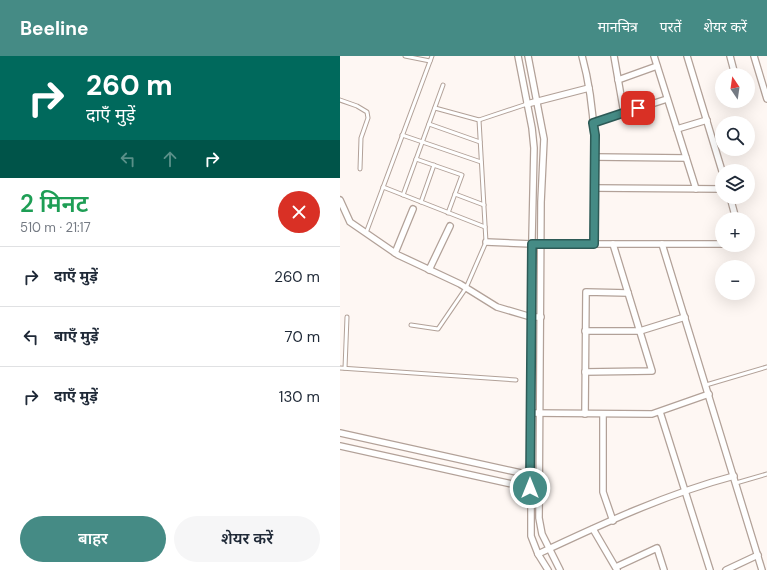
<!DOCTYPE html>
<html lang="hi">
<meta charset="utf-8">
<style>
:root{--surface:#fff;--page:#f6f6f7;--text:#1f2937;--muted:#747a83;--line:#e0e1e3;--accent:#458b85}
body{margin:0;font-family:"DM Sans","Noto Sans Devanagari",sans-serif;background:var(--page);color:var(--text);height:100vh;display:flex;flex-direction:column;font-size:15px;white-space:nowrap}
*{box-sizing:border-box;margin:0}
p{font-size:13px;color:var(--muted)}
.icon{flex:none;width:22px;height:22px;fill:none;stroke:currentColor;stroke-width:2;stroke-linecap:round;stroke-linejoin:round}
.map{position:relative;flex:1;overflow:hidden}
.side{display:flex;flex-direction:column;background:var(--surface);width:340px}
.side>*{flex:none}
.top-card{background:#00695c;color:#fff;overflow:hidden}
.needle{width:26px;rotate:347deg}
.fabs{position:absolute;left:375px;top:12px;display:grid;gap:8px}
.fabs a{display:grid;place-items:center;width:40px;height:40px;border-radius:50%;background:var(--surface);box-shadow:0 4px 16px #0002;font-size:20px}
.pin{position:absolute;display:grid;place-items:center;width:34px;height:34px;color:#fff;margin:-17px;border-radius:8px;box-shadow:0 2px 6px #0006}
.me{position:absolute;width:44px;margin:-22px;rotate:0deg;stroke-linejoin:round;filter:drop-shadow(0 0 3px #0008)}
.turn{display:flex;align-items:center;gap:14px;height:84px;padding:0 20px;font-size:18px}
.turn .icon{width:52px;height:52px;stroke-width:2.5}
.turn b{display:block;font-size:28px;line-height:34px}
.lanes{display:flex;align-items:center;height:38px;padding:0 20px;background:#0003;justify-content:center;gap:20px;direction:ltr}
.lanes .off{opacity:.35}
.round{display:grid;place-items:center;flex:none;width:42px;height:42px;border-radius:21px;background:var(--page)}
.overview{display:flex;align-items:center;justify-content:space-between;height:68px;padding:0 20px}
h1{font-size:24px;font-weight:600;line-height:30px;color:#1e9e55}
.primary-button{display:flex;gap:8px;margin-top:auto;padding:8px 20px}
.primary-button a{flex:1;height:46px;border-radius:24px;background:var(--accent);color:#fff;font-size:16px;font-weight:600;line-height:46px;text-align:center}
.primary-button a+a{background:var(--page);color:var(--text)}
ul{padding:0;list-style:none}
li{display:flex;align-items:center;gap:12px;height:60px;padding:0 20px;border-top:1px solid var(--line)}
li div{flex:1}
li b{display:block;font-size:15px}
li em{font-style:normal}
header{display:flex;align-items:center;gap:24px;box-sizing:border-box;height:56px;padding:0 20px;background:var(--accent);color:#fff}
header strong{font-size:19px}
nav{display:flex;gap:22px;margin-inline-start:auto;font-size:14px}
main{display:flex;flex:1;min-height:0}
.map>svg:first-child{display:block}
</style>
<header>
<strong>Beeline</strong>
<nav><a>मानचित्र</a><a>परतें</a><a>शेयर करें</a></nav>
</header>
<main>
<section class="side">
<div class="top-card">
<div class="turn"><svg class="icon" aria-label="right" viewBox="0 0 24 24"><path d="M7 20v-9h11M14 6l5 5-5 5"/></svg><div><b>260 m</b>दाएँ मुड़ें</div></div>
<div class="lanes"><svg class="icon off" aria-label="left" viewBox="0 0 24 24"><path d="M17 20v-9H6M10 6l-5 5 5 5"/></svg><svg class="icon off" aria-label="ahead" viewBox="0 0 24 24"><path d="M12 20V5M6 11l6-6 6 6"/></svg><svg class="icon" aria-label="right" viewBox="0 0 24 24"><path d="M7 20v-9h11M14 6l5 5-5 5"/></svg></div>
</div>
<div class="overview"><div><h1>2 मिनट</h1><p>510 m · 21:17</p></div><a class="round" style="background:#d93025;color:#fff"><svg class="icon" aria-label="close" viewBox="0 0 24 24"><path d="M6 6l12 12M18 6L6 18"/></svg></a></div>
<ul>
<li><svg class="icon" aria-label="right" viewBox="0 0 24 24"><path d="M7 20v-9h11M14 6l5 5-5 5"/></svg><div><b>दाएँ मुड़ें</b></div><em>260 m</em></li>
<li><svg class="icon" aria-label="left" viewBox="0 0 24 24"><path d="M17 20v-9H6M10 6l-5 5 5 5"/></svg><div><b>बाएँ मुड़ें</b></div><em>70 m</em></li>
<li><svg class="icon" aria-label="right" viewBox="0 0 24 24"><path d="M7 20v-9h11M14 6l5 5-5 5"/></svg><div><b>दाएँ मुड़ें</b></div><em>130 m</em></li>
</ul>
<div class="primary-button"><a>बाहर</a><a>शेयर करें</a></div>
</section>
<div class="map">
<svg width="427" height="514" viewBox="0 0 427 514">
<rect width="100%" height="100%" fill="#fef7f3"/>
<g fill="none" stroke-linecap="round" stroke-linejoin="round">
<defs>
<g id="service">
<path d="M65 0 90 5"/>
<path d="M0 44 17 50 27 56 28 62 21 82 20 113"/>
<path d="M95 52 139 64 187 48"/>
<path d="M89 68 140 86"/>
<path d="M62 79 141 106"/>
<path d="M76 103 122 119 108 157"/>
<path d="M43 131 145 171"/>
<path d="M115 138 144 149"/>
<path d="M63 139 103 29"/>
<path d="M81 146 94 109"/>
<path d="M26 177 92 0"/>
<path d="M71 269 98 273 126 232 146 186 139 64"/>
<path d="M0 312 176 324"/>
<path d="M5 312 7 261"/>
<path d="M366 329 427 311"/>
<path d="M396 427 427 418"/>
</g>
<g id="minor">
<path d="M178 0 192 72 194 92 191 227V480L198 498 208 514"/>
<path d="M188 0 204 83 201 146 199 462 202 478 220 514"/>
<path d="M242 0C259 61 255 125 254 188"/>
<path d="M274 0 284 57"/>
<path d="M314 0 356 133"/>
<path d="M347 0 382 115"/>
<path d="M390 0 395 19"/>
<path d="M414 0 427 43"/>
<path d="M278 24 317 10"/>
<path d="M187 48 249 32"/>
<path d="M253 67 327 43"/>
<path d="M337 73 367 64"/>
<path d="M255 101 346 102"/>
<path d="M255 132 382 133"/>
<path d="M390 141 396 163"/>
<path d="M0 144 10 166 58 199 120 228 157 251 191 261H201"/>
<path d="M146 186 192 188H382"/>
<path d="M322 188 422 514"/>
<path d="M55 197 73 153"/>
<path d="M89 214 110 170"/>
<path d="M245 275H300L345 261"/>
<path d="M245 316 312 315 273 188"/>
<path d="M320 356 370 514"/>
<path d="M190 357 312 358 369 338"/>
<path d="M245 358 246 236 288 237"/>
<path d="M263 358V436L273 465"/>
<path d="M0 377 190 419 200 426 190 432 0 390"/>
<path d="M253 473 277 514"/>
<path d="M198 498C262 468 326 438 394 420"/>
<path d="M276 511 317 492 324 514"/>
<path d="M386 514 418 499"/>
</g>
</defs>
<use href="#service" stroke="#b2a198" stroke-width="5"/>
<use href="#minor" stroke="#b2a198" stroke-width="8"/>
<use href="#service" stroke="#fff" stroke-width="3"/>
<use href="#minor" stroke="#fff" stroke-width="5.5"/>
</g>
<g fill="none" stroke-linecap="round" stroke-linejoin="round">
<defs>
<path id="route" d="M190 432 192 188H254L255 79 253 67 298 52"/>
</defs>
<use href="#route" stroke="#2d5a56" stroke-width="10"/>
<use href="#route" stroke="#458b85" stroke-width="7"/>
</g>
</svg>
<div class="fabs">
<a><svg class="needle" viewBox="-14 -14 28 28"><path d="M0-13l5 13h-10z" fill="#e53935"/><path d="M0 13l5-13h-10z" fill="#747a83"/></svg></a>
<a><svg class="icon" aria-label="search" viewBox="0 0 24 24"><circle cx="10" cy="10" r="6"/><path d="M15 15l6 6"/></svg></a>
<a><svg class="icon" aria-label="layers" viewBox="0 0 24 24"><path d="M12 4l9 5-9 5-9-5zM3 14l9 5 9-5"/></svg></a>
<a>+</a>
<a>−</a>
</div>
<div class="pin" style="left:298px;top:52px;background:#d93025"><svg class="icon" aria-label="arrive" viewBox="0 0 24 24"><path d="M6 21V4h12l-3 4 3 4H6"/></svg></div>
<svg class="me" style="left:190px;top:432px" viewBox="-20 -20 40 40"><circle r="17" fill="#458b85" stroke="#fff" stroke-width="3"/><path d="M0-11L8 9 0 5-8 9z" fill="#fff"/></svg>
</div>
</main>
